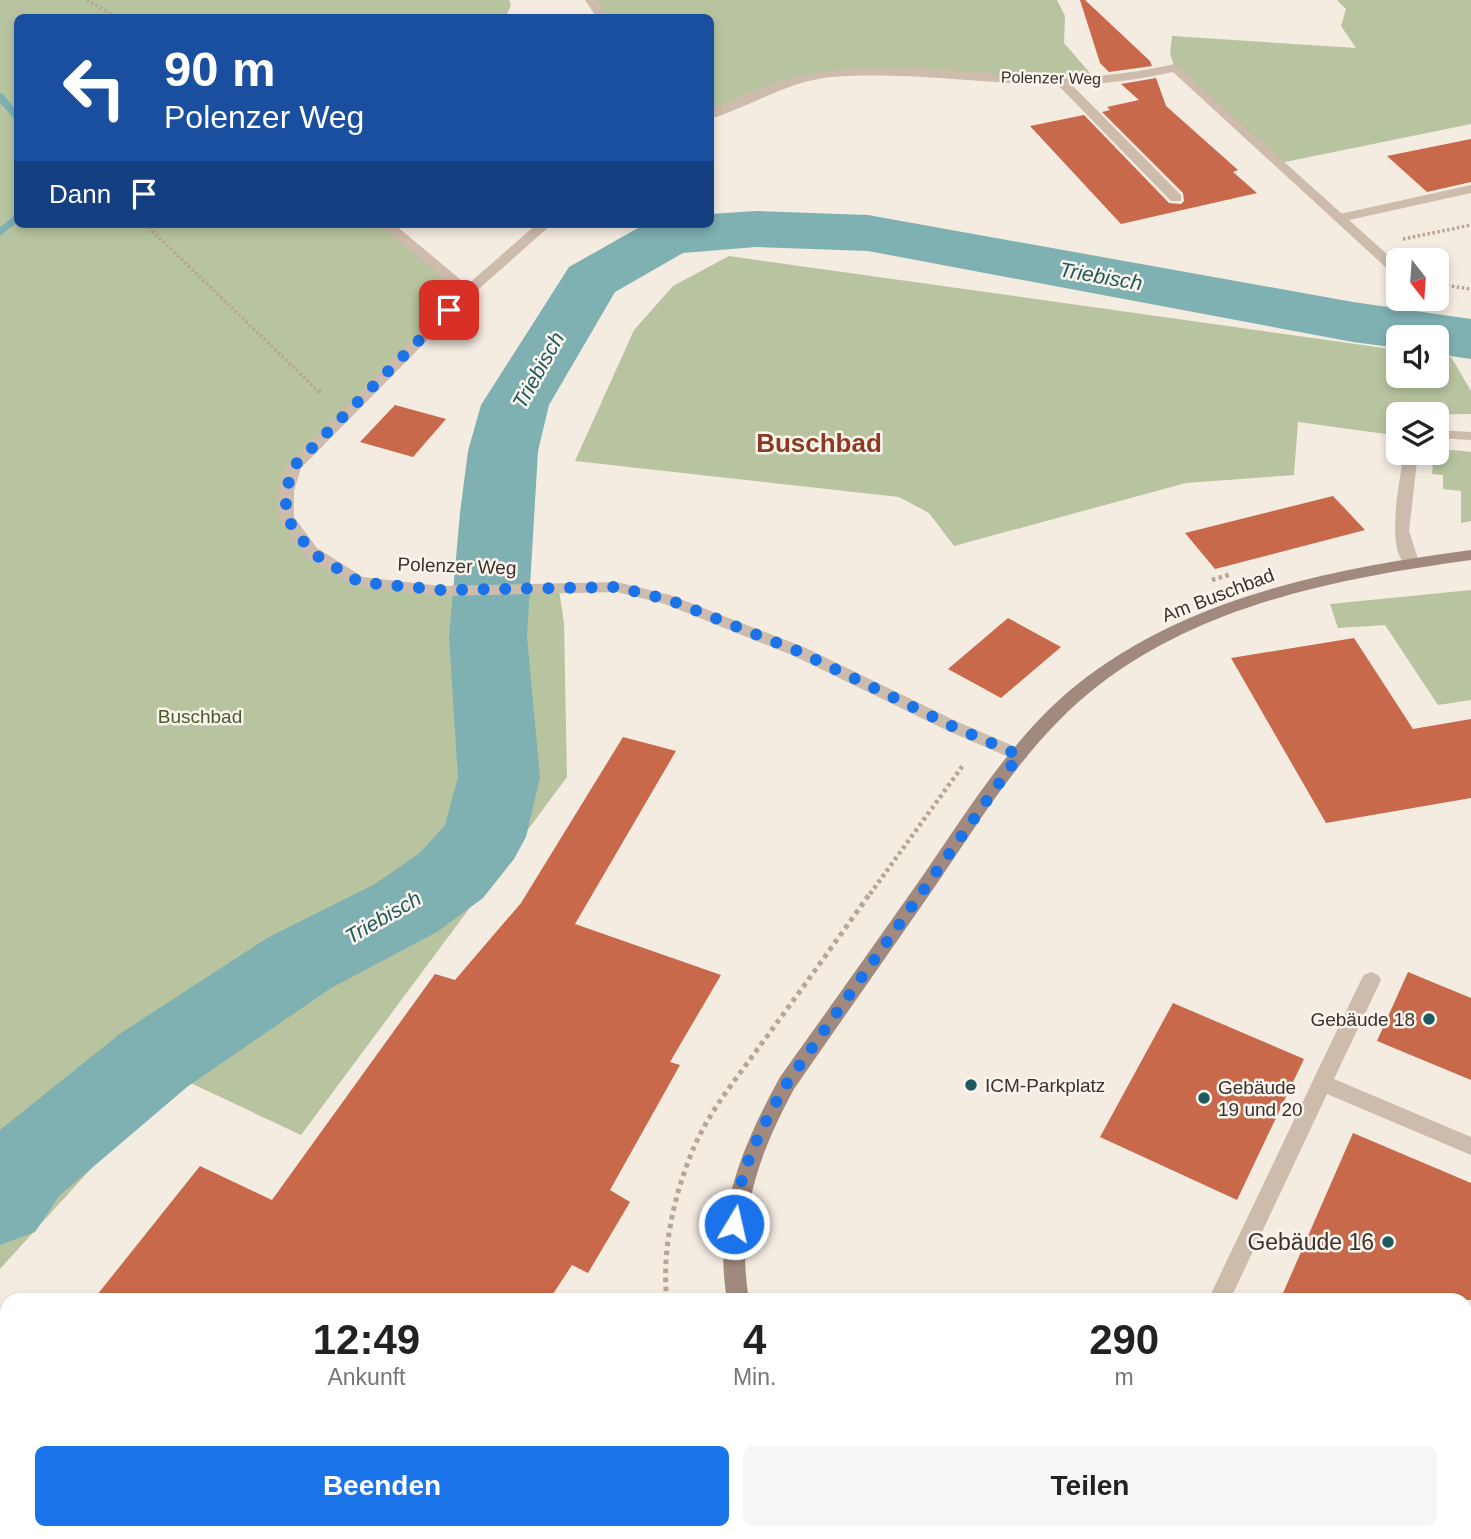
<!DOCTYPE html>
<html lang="de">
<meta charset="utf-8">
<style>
:root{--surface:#fff;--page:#f6f6f6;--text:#222;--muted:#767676;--accent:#1a73e8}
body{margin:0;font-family:Arial,sans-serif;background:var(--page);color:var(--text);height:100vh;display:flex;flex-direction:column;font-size:26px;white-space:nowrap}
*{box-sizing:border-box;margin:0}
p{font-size:23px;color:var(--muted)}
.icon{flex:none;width:38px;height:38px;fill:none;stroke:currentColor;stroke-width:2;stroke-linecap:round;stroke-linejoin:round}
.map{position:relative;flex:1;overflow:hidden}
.side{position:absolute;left:0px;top:1293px;width:1472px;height:247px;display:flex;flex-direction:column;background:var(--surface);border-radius:21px 21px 0 0;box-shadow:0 4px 10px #0003}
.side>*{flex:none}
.top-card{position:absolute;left:14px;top:14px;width:700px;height:214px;border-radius:10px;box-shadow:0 4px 10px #0003;background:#1a4fa0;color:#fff;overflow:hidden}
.needle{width:46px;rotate:163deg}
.controls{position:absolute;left:1386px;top:248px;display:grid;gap:14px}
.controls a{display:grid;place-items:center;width:63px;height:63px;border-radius:10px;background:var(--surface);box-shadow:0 4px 10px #0003;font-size:35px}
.pin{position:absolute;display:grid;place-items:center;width:60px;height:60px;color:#fff;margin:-30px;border-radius:14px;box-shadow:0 4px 10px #0006}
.me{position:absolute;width:77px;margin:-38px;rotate:9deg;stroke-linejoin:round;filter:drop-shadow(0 0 5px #0008)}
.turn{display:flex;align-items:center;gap:24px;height:147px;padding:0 35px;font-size:32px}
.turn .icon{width:91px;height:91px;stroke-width:2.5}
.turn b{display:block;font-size:49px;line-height:60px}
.then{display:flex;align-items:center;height:66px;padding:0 35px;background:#0003;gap:14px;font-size:26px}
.eta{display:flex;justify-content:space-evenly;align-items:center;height:119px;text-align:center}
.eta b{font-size:42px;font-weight:600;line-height:49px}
.primary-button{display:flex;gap:14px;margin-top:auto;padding:14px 35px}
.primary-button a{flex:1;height:80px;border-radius:10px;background:var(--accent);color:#fff;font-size:28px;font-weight:600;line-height:80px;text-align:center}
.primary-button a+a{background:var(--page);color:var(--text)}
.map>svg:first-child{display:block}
</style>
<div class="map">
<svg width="1471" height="1539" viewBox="0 0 1471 1539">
<rect width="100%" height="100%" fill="#f4ebe1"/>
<g fill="#b8c4a0">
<path d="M0 0H509L511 5 505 18H18V224H386L467 292 294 466 286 517 311 552 359 582 441 591 559 590 564 623 567 777 301 1135 182 1079 156 1097 0 1269Z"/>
<path d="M591 0H1057L1065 16 1064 43 1096 80 866 71 795 80 711 115 710 18 603 17Z"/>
<path d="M1337 0H1471V124L1280 163 1175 68 1170 54 1172 36 1356 48 1341 26 1346 9Z"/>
<path d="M729 256 1398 350V376H1437V355L1451 357 1471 391V414L1398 415V430L1393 435 1298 422 1294 475 1186 483 954 546 929 513 899 497 575 461 634 330 673 286Z"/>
<path d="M1453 450 1471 452V521L1461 523V491L1443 489V475L1432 474 1434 453Z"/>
<path d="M1471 590V700L1438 705 1385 625 1338 628 1330 604Z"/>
</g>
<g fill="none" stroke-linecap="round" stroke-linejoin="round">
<g fill="#7fb0b2" fill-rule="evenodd">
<path d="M0 93 3 94 18 113V123L0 103Z"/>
<path d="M18 213V222L0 236V227Z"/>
</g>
<path fill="#7fb0b2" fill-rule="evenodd" d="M756 211 868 215 1353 302 1471 319V359L1437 354V338H1398V348L1353 342 868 251 756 247 683 253 615 292 549 405 538 451 527 637 540 777 526 837 514 859 483 898 437 932 331 988 187 1087 59 1196 35 1232 0 1245V1130L121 1033 267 938 375 884 421 852 445 825 458 777 449 637 460 513 468 451 481 405 569 267 645 224H710V214Z"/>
</g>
<g fill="#c8694b">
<path d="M1080 0H1085L1150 61 1152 66 1109 72 1100 63Z"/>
<path d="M1156 78 1166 106 1238 170 1233 172 1257 193 1121 224 1030 126 1084 115 1169 203 1181 204 1184 201 1183 193 1102 112 1110 110 1107 107 1139 100 1121 84Z"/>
<path d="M1471 139V182L1427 192 1387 156Z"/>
<path d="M395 405 446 419 413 457 360 442Z"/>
<path d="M1333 496 1365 530 1215 569 1185 533Z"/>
<path d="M1008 618 1061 647 1001 698 948 669Z"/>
<path d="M1354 638 1413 729 1471 719V798L1326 823 1231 658Z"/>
<path d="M623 737 676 751 575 924 721 975 670 1062 680 1065 610 1190 630 1202 588 1273 572 1265 549 1300H93L200 1166 272 1200 435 974 455 980 521 903Z"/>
<path d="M1408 972 1471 998V1080L1377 1041Z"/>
<path d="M1173 1003 1304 1059 1237 1200 1100 1137Z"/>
<path d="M1353 1133 1471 1183V1300H1280Z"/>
</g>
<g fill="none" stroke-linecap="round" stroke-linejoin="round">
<g stroke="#b9a596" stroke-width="3.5" stroke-dasharray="2.5 2.5" stroke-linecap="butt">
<path d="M87 0 118 18"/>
<path d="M145 224 319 392"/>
<path d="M1403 239 1471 225"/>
<path d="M1437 284 1471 289"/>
</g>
<g stroke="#b9a596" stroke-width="4.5" stroke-dasharray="3.5 3.5" stroke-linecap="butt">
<path d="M318 390 323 395"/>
<path d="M1212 580 1231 574"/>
<path d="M870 894 964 764"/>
</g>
<g stroke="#b9a596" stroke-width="5" stroke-dasharray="4.5 4.5" stroke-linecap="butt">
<path d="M667 1300C661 1250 675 1190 695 1145 711 1109 737 1078 759 1047 797 996 834 944 871 892"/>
<path d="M805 1533 812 1539"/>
</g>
<g fill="#cdbbac" fill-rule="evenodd">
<path d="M1057 78H1065L1181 195V201H1171L1057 84Z"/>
<path d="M1471 185V193L1340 222 1334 218 1340 214Z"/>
<path d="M1371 972 1378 975 1381 980 1334 1079 1471 1137V1155L1327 1094 1230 1300H1208L1361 980 1364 975Z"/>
<path d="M1097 1533H1121L1118 1539H1094Z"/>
</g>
<g fill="#cdbbac" fill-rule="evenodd">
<path d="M585 0H597L608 18H597Z"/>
<path d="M1175 64 1398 264V275L1393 274 1173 72C1136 80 1099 85 1061 85 984 84 909 71 831 77 788 81 752 106 710 119V110C737 99 766 83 794 77 881 56 972 75 1059 77 1098 78 1137 72 1175 64Z"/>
<path d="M379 224H394L467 285 537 224H552L472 295 301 468 294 491V517L317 548 363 577 441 586 617 582 670 595 806 648 958 722 1025 751 1028 755 1025 759H1013L946 730 794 656 665 604 617 592 441 596 353 586 305 556 278 517V491L286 466 459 292Z"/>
<path d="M1437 430 1471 432V440L1437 438Z"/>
<path d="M1404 453H1418L1409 531 1419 562 1411 567C1382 559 1401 475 1404 453Z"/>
</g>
<g fill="#a18a7d" fill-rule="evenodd">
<path d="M1471 550V560C1341 578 1206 603 1099 685 1030 738 984 814 936 885 889 953 841 1021 794 1089 756 1159 736 1220 749 1300H727C713 1216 740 1150 780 1077 828 1010 876 942 924 874 972 804 1019 727 1088 676 1199 594 1338 568 1471 550Z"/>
<path d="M925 1533H955L958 1539H928Z"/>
</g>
</g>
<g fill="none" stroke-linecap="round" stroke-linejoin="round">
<path stroke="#1a73e8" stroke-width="12" stroke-dasharray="0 21.6" d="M449 310 294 466 286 491V517L311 552 359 582 441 590 617 587 670 600 800 652 952 726 1019 755 787 1083C762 1126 737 1174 734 1224"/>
</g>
<g fill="#1f5a5e" stroke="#fbf5ee" stroke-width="2.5">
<circle cx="1429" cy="1019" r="7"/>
<circle cx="971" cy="1085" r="7"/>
<circle cx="1204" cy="1098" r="7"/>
<circle cx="1388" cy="1242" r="7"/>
</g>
<g text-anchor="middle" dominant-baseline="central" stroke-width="5" stroke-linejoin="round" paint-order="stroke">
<g font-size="16" fill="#3b302b" stroke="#fbf5ee">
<text transform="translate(1051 78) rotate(1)">Polenzer Weg</text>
</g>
<g font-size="19" fill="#3b302b" stroke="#fbf5ee">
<text transform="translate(457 566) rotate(2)">Polenzer Weg</text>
<text transform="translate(1218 595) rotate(-21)">Am Buschbad</text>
</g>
<g font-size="19" fill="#4a5a2e" stroke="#fbf5ee">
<text x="200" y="716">Buschbad</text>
</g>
<g font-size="19" fill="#3b302b" stroke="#fbf5ee" text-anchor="start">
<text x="1415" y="1019" text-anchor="end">Gebäude 18</text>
<text x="985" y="1085">ICM-Parkplatz</text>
<text x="1218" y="1087">Gebäude<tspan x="1218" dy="22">19 und 20</tspan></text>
</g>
<g font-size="21" font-style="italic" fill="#1f5a5e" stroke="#fbf5ee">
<text transform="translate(1101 276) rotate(10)">Triebisch</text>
<text transform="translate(538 370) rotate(-61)">Triebisch</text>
<text transform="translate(383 917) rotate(-30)">Triebisch</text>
</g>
<g font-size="23" fill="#3b302b" stroke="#fbf5ee" text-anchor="end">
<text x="1374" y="1242">Gebäude 16</text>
</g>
<g font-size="26" font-weight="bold" fill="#8c3b22" stroke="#fbf5ee">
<text x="819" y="443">Buschbad</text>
</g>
</g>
</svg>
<div class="controls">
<a><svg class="needle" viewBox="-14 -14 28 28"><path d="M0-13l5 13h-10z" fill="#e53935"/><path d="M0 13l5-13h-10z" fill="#767676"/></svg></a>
<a><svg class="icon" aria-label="sound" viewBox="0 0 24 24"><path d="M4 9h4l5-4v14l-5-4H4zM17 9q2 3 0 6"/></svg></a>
<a><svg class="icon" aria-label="layers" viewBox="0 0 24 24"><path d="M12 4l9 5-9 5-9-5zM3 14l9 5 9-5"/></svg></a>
</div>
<div class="pin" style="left:449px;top:310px;background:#d93025"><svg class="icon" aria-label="arrive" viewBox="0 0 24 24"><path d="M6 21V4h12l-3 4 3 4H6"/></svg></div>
<svg class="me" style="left:734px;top:1224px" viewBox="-20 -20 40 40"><circle r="17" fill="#1a73e8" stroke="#fff" stroke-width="3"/><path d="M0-11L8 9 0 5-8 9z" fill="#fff"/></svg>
<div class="top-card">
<div class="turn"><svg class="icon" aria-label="left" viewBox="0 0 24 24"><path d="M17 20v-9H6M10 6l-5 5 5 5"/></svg><div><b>90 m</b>Polenzer Weg</div></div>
<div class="then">Dann<svg class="icon" aria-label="arrive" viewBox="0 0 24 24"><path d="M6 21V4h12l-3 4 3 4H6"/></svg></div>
</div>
<section class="side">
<div class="eta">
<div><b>12:49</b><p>Ankunft</p></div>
<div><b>4</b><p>Min.</p></div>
<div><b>290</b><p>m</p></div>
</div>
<div class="primary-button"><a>Beenden</a><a>Teilen</a></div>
</section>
</div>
